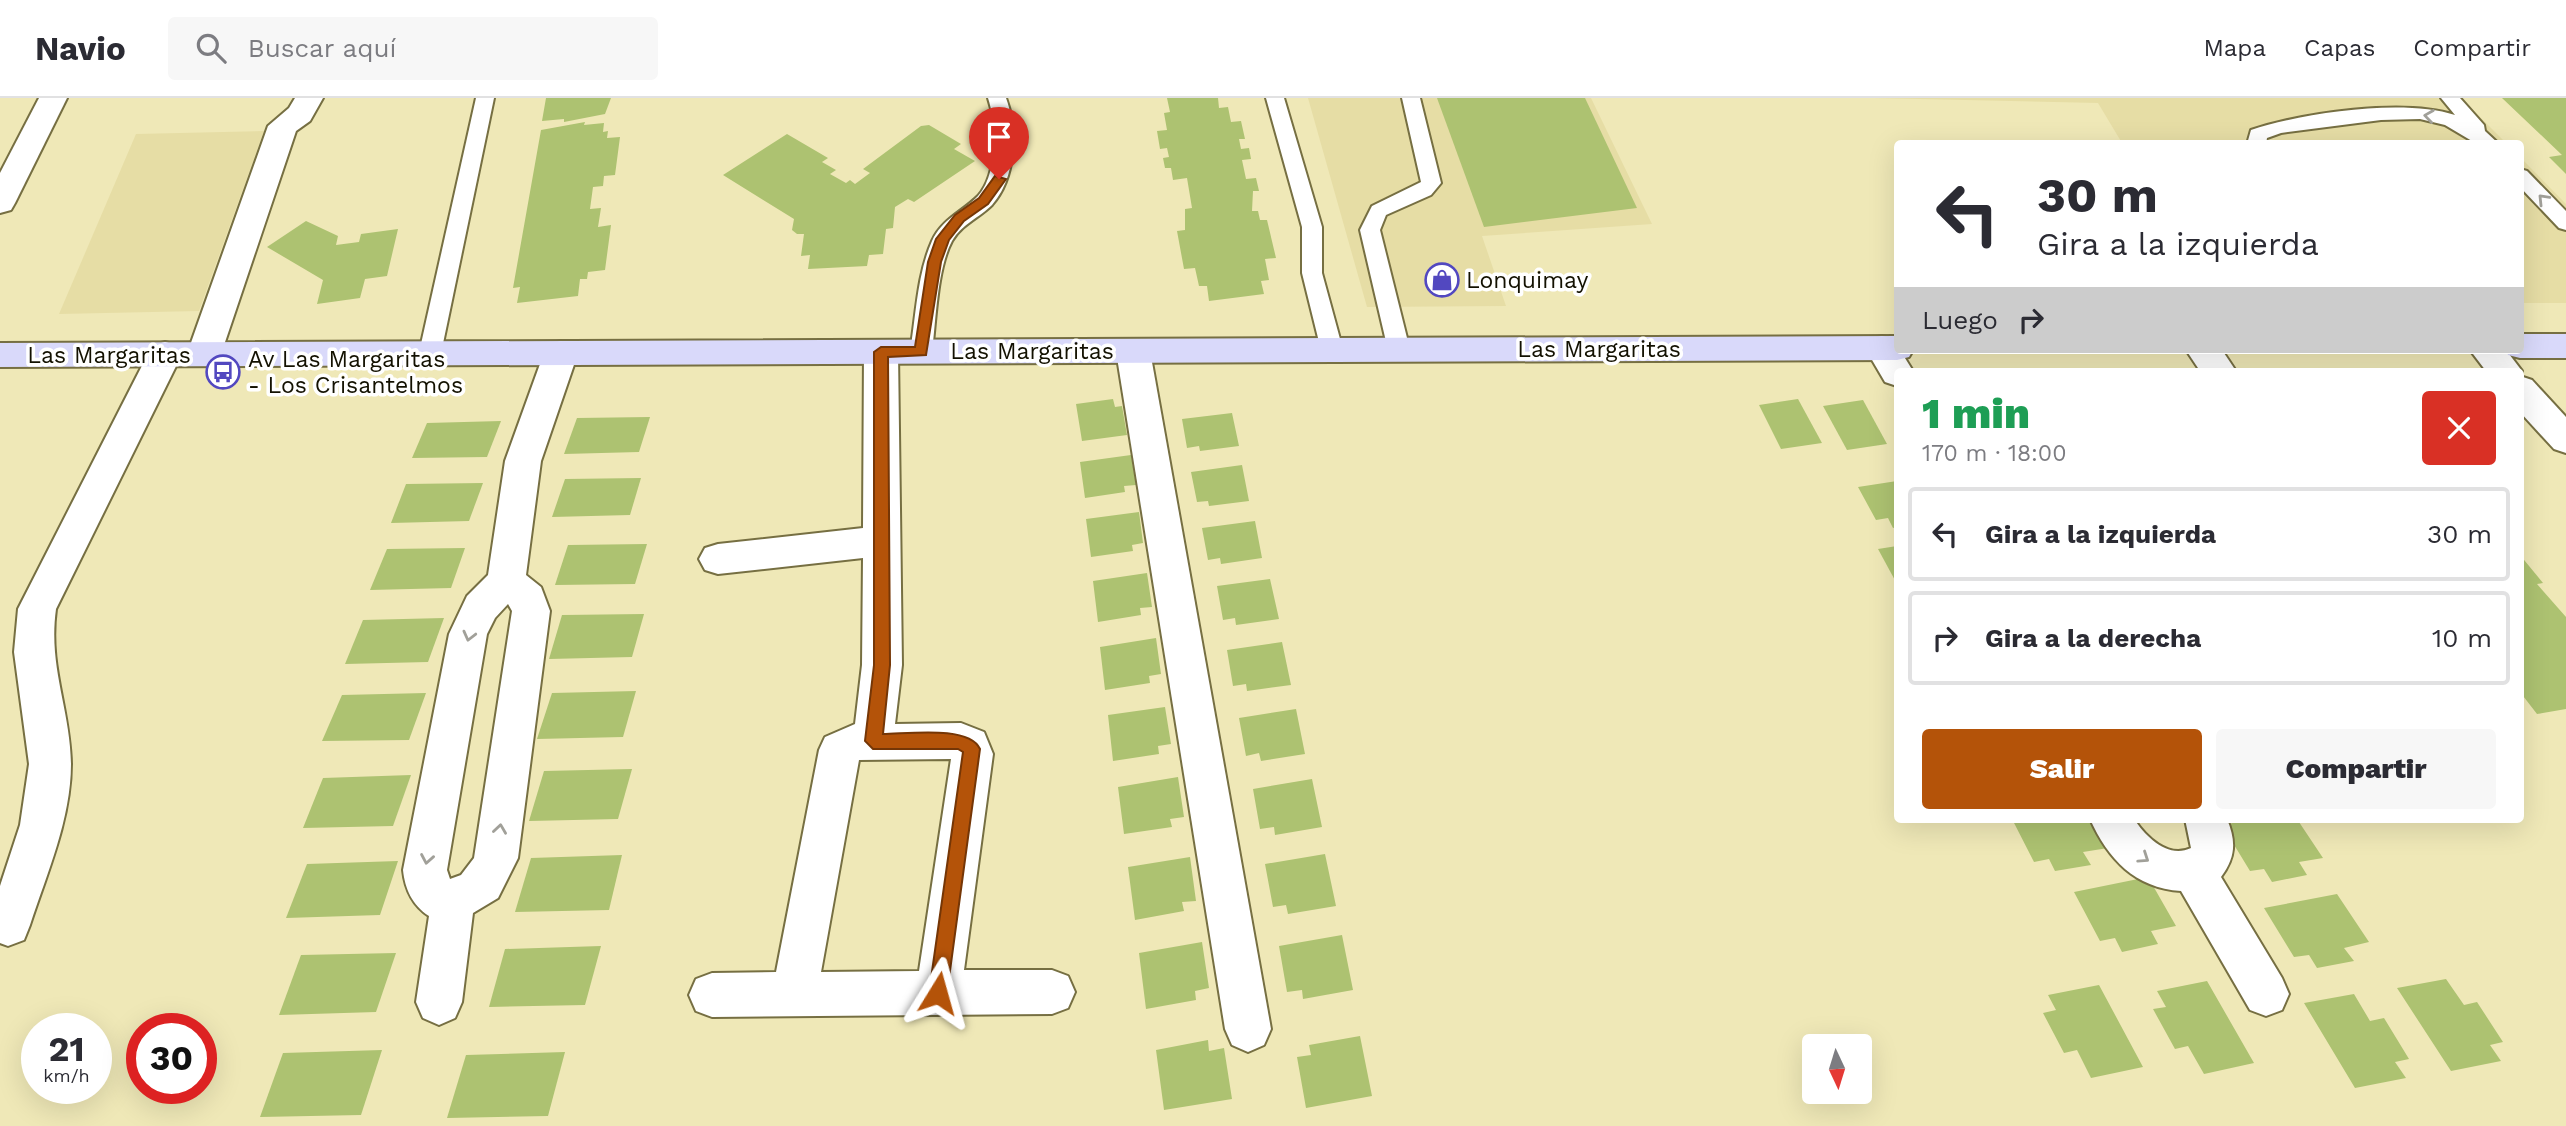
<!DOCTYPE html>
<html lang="es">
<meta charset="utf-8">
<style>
:root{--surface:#fff;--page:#f7f7f7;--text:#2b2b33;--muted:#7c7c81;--line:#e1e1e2;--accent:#b45309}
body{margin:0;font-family:"Work Sans",sans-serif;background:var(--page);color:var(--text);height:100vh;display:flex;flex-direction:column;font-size:26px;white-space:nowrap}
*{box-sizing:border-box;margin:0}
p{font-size:23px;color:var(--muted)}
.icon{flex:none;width:38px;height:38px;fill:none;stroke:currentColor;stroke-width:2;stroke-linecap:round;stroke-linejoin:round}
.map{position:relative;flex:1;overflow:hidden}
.side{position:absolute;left:1894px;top:270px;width:630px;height:455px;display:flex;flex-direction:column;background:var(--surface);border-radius:7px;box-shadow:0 7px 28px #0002}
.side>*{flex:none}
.banner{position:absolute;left:1894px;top:42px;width:630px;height:214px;border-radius:7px;box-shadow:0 7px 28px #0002;background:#fff;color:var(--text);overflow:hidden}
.needle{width:46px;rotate:176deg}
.buttons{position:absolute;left:1802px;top:936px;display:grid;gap:14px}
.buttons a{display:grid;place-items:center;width:70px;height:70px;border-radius:7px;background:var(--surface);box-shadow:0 7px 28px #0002;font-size:35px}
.speed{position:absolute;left:21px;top:915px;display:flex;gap:14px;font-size:35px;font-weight:700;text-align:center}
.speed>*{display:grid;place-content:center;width:91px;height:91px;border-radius:50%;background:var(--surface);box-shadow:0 7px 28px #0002;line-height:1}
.speed small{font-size:18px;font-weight:400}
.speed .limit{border:10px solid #d22;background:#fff;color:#111}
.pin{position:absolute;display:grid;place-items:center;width:60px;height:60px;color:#fff;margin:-72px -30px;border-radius:50% 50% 50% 0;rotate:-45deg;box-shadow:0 0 7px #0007}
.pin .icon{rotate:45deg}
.me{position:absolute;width:77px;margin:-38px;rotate:8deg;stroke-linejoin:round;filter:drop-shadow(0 0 5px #0008)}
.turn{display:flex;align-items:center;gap:24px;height:147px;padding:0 28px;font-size:32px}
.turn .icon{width:91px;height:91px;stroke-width:2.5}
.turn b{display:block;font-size:49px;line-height:60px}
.then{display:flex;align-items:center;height:66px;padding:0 28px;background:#0003;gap:14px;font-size:26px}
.round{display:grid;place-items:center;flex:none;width:74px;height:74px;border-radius:7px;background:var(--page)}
.headline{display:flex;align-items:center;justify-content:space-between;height:119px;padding:0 28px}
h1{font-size:42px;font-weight:800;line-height:52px;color:#1e9e55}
.cta{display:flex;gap:14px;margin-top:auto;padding:14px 28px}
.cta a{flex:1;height:80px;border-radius:7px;background:var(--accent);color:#fff;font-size:28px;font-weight:800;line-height:80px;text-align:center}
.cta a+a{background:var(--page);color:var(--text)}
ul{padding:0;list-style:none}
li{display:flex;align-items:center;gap:21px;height:94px;margin:0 14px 10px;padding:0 14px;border:4px solid var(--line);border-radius:7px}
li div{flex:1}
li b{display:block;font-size:26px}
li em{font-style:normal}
header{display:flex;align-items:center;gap:42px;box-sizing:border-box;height:98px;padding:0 35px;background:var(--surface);border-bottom:2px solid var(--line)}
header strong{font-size:33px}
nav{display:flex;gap:38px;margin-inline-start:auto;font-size:24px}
.search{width:490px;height:63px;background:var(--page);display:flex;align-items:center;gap:18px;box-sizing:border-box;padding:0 24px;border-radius:7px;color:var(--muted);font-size:26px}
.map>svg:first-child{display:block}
</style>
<header>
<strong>Navio</strong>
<div class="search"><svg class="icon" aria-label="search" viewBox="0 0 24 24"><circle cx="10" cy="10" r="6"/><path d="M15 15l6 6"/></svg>Buscar aquí</div>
<nav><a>Mapa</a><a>Capas</a><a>Compartir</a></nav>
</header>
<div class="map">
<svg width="2566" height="1028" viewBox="0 0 2566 1028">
<rect width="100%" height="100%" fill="#efe8b7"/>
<g fill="#e6dda5">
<path d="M1308 0H1591L1652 126 1482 138 1506 208 1367 209Z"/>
<path d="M1874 0H2461L2506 45H2122L2098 5Z"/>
<path d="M264 33 199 213 59 216 136 36Z"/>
<path d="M2520 59 2566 106V205H2520Z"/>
</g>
<g fill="#adc271">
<path d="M546 0H611L605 16 564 24V21L542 23Z"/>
<path d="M1167 0H1218L1219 10 1228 9 1231 24 1241 23 1245 41H1239L1241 51 1249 50 1251 61 1242 62 1246 81 1256 80 1259 93H1253L1252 113H1258L1260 122H1267L1276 160 1265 161 1269 182 1261 183 1264 196 1209 203 1207 188H1199L1195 170 1184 171 1177 133 1185 132V111L1192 110 1187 80 1173 82 1171 70H1165L1163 60 1169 59 1167 50 1160 51 1157 33 1167 32 1164 15 1170 14Z"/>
<path d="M1437 0H1585L1637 110 1484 129Z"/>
<path d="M2502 0H2566V76L2549 59 2562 57Z"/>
<path d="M585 24 584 27 604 25 603 34 608 33 607 40 620 39 615 77 604 78 603 88 593 89 590 111 601 110 598 129 611 127 605 172 588 174 587 181H580L578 198 517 205 520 189 513 190 541 32Z"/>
<path d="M929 27 961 46 954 51 975 63 914 104 908 101 895 109 893 130 886 131 883 156 869 157 867 168 808 171 810 157 801 158 804 136H797L792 132 794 121 723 77 787 36 828 60 822 64 836 72 830 76 846 85 850 82 855 86 870 75 863 71 921 28Z"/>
<path d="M306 123 338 138 336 147 359 144 361 136 398 131 387 178 365 181 360 200 317 206 323 182 267 149Z"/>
<path d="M1113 301 1115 309 1122 308 1127 337 1082 343 1076 306Z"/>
<path d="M1798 301 1822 345 1781 351 1759 307Z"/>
<path d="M1863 302 1887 346 1847 352 1823 308Z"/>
<path d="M1232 315 1239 348 1200 353 1199 348 1187 350 1182 321Z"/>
<path d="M650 319 639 354 564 356 577 320Z"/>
<path d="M501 323 487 359 412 360 427 325Z"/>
<path d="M1131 357 1136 387 1124 388 1125 394 1085 400 1080 364Z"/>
<path d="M1242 367 1249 403 1209 408 1208 403 1197 404 1191 374Z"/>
<path d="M641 380 630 417 552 419 565 381Z"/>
<path d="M1897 383V429L1893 430 1888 420 1876 422 1858 389Z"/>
<path d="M483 385 469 423 391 425 406 386Z"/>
<path d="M1139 414 1143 445 1132 447 1133 453 1091 459 1086 421Z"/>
<path d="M1255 423 1262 460 1221 466 1220 460 1208 462 1202 430Z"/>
<path d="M647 446 635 486 555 487 568 447Z"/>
<path d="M1897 448V486L1878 451Z"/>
<path d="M465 450 451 490 370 492 387 451Z"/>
<path d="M2520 457 2543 485 2537 486 2566 519V611L2537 616 2520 594Z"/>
<path d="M1147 475 1152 509 1140 510 1141 517 1098 524 1093 483Z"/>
<path d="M1270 481 1279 521 1236 527 1235 520 1223 522 1217 488Z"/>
<path d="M644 516 632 559 549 561 562 517Z"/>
<path d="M444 520 428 564 345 566 363 522Z"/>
<path d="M1156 540 1161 576 1149 578 1150 585 1105 592 1100 549Z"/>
<path d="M1282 544 1291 587 1247 593 1246 586 1233 588 1227 552Z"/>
<path d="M636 593 623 639 537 641 552 595Z"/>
<path d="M426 595 409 642 322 643 342 597Z"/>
<path d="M1165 609 1171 646 1158 648 1159 656 1113 663 1108 617Z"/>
<path d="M1296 611 1305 656 1261 663 1259 655 1246 658 1239 620Z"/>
<path d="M632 671 618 721 529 723 544 673Z"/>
<path d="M411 677 393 728 303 730 323 680Z"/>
<path d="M1178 679 1184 719 1170 721 1172 729 1124 736 1118 689Z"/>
<path d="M1312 681 1322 729 1275 737 1274 729 1260 731 1253 691Z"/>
<path d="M2012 721H2091L2108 750 2083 754 2091 767 2055 773 2049 761 2034 764Z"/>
<path d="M2254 721H2297L2323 760 2299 764 2307 777 2272 784 2264 771 2250 773 2222 727Z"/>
<path d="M1325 756 1336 808 1288 816 1286 807 1273 809 1265 766Z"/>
<path d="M622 757 609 812 515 814 531 760Z"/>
<path d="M1190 759 1196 803 1182 804 1184 813 1135 822 1128 769Z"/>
<path d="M398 763 380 817 286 820 307 766Z"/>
<path d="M2148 779 2176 828 2151 833 2158 846 2122 854 2115 840 2100 843 2074 794Z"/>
<path d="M2337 796 2369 844 2344 850 2354 863 2317 870 2309 857 2294 859 2264 810Z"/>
<path d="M1342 837 1353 892 1303 901 1302 892 1287 894 1279 848Z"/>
<path d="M1202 844 1209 890 1195 893 1196 902 1146 911 1139 855Z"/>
<path d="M601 848 585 907 489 909 505 851Z"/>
<path d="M396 855 376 914 279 917 301 857Z"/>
<path d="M2446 881 2464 907 2477 904 2503 944 2490 947 2501 963 2451 973 2397 890Z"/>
<path d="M2207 883 2254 965 2204 976 2188 948 2175 951 2153 911 2166 909 2157 893Z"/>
<path d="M2099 887 2143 969 2091 980 2077 952 2064 955 2043 915 2056 912 2048 897Z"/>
<path d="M2354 896 2370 923 2384 920 2409 961 2395 964 2406 980 2355 990 2304 905Z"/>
<path d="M1360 938 1372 998 1306 1010 1297 959 1311 957 1309 947Z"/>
<path d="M1208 942 1209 953 1224 950 1232 1001 1164 1012 1156 952Z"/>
<path d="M382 952 361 1017 260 1019 283 955Z"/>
<path d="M565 954 548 1018 447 1020 466 957Z"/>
</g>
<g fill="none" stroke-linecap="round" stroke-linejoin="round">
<defs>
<g id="lane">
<path d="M476 0H494L441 255 438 261H422L419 255Z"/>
<path d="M988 0H1006C1018 32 1016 80 992 107 979 120 962 126 952 143 937 171 936 222 932 254L929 259H913L910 254C916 218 917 177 932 143 942 121 962 114 978 98 998 75 997 27 988 0Z"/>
<path d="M1266 0H1284L1322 129V175L1343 252 1340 257H1324L1321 252 1302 175V129Z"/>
<path d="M1402 0H1420L1441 85 1431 97 1386 117 1380 132 1410 252 1407 257H1391L1388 252 1360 132 1372 108 1421 84Z"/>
<path d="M2441 0H2460L2484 27 2485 33 2499 46H2477L2445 27 2420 21 2381 22 2281 35 2267 40 2266 46H2247L2251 32C2303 15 2403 0 2455 17Z"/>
<path d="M2520 71 2527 73 2566 113V132L2559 130 2520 89Z"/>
</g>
<g id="street">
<path d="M39 0H67L15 105 11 112 0 115V75Z"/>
<path d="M295 0H323L310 23 296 33 221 256 216 265 204 268 192 265 187 256 268 28 289 10Z"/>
<path d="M1882 238 1894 241 1897 252H1900L1913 273H1897V288L1885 284 1865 250 1870 241Z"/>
<path d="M1133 241 1145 244 1150 253 1271 931 1264 947 1248 954 1232 947 1225 931 1116 253 1121 244Z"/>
<path d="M881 242 893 245 898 254 902 567 895 626 961 625 984 634 993 656 964 872H1052L1068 878 1075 894 1068 910 1052 916 712 919 696 913 689 897 696 881 712 875 776 874 819 652 825 639 855 626 862 567 863 460 718 476 705 472 699 461 705 450 718 446 863 430 864 254 869 245ZM951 661 919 873 821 874 859 662Z"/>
<path d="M561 243 573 246 578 255 541 363 526 477 541 489 550 513 518 760 498 800 473 815 462 904 455 920 439 927 423 920 416 904 429 818C412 807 405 791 403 772L449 536 467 498 488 477 505 363 544 255 549 246ZM508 506 512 513 474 760 461 777 450 781 447 772 487 536 495 520Z"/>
<path d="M165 244 177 247 182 256 56 511C48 569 70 610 71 666 71 721 47 775 30 827L24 842 8 848 0 845V788L20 727 29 666 14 554 18 511 148 256 153 247Z"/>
<path d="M2186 252H2222L2236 273H2200Z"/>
<path d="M2470 252H2506L2522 273 2520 277V273H2486Z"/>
<path d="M2520 278 2532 282 2566 319V355L2554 351 2520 314Z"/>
<path d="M2090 721H2134C2146 739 2168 761 2191 750L2185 721H2227C2236 743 2236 759 2221 779L2282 880 2289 896 2282 912 2266 918 2250 912 2181 793C2135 790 2108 761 2090 721Z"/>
</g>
<g id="secondary">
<path d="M2520 236H2566V260H2520L2508 257 2506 252H2520Z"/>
<path d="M1897 238V252H1913L1909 259 1897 262 0 269V245Z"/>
</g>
</defs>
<use href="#lane" stroke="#766f42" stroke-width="4"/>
<use href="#street" stroke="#766f42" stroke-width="4"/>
<use href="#secondary" stroke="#766f42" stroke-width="4"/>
<use href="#lane" fill="#fff" fill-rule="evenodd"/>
<use href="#street" fill="#fff" fill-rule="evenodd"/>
<use href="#secondary" fill="#d9d9fa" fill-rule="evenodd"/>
</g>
<defs><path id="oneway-chevron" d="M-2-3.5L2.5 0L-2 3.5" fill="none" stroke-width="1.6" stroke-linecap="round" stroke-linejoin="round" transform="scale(1.75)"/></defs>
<g stroke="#a1a099">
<use href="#oneway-chevron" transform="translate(2429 18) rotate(-172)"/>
<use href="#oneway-chevron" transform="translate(2543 101) rotate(-134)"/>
<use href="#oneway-chevron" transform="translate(469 538) rotate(104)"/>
<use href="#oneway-chevron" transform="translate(500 731) rotate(-82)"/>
<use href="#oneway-chevron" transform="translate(2144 760) rotate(34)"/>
<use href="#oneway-chevron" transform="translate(427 761) rotate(100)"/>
</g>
<path fill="#b45309" stroke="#753606" stroke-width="2" d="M995 78 1006 81 988 106 964 123 949 142 941 164 926 257 888 259 890 567 883 636C907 636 969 627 980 651L947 895 945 901 938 904 931 901 929 895 963 654 958 651H873L865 643 874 567V254L881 249H915L928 164 936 141 955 117 979 100Z"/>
<defs>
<symbol id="shop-ring" viewBox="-11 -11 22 22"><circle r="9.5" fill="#fff" stroke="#5248c0" stroke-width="1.5"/><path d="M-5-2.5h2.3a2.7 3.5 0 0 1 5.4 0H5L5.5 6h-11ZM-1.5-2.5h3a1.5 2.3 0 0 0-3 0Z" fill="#5248c0"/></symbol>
<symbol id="bus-ring" viewBox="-11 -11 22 22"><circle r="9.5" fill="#fff" stroke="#5248c0" stroke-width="1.5"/><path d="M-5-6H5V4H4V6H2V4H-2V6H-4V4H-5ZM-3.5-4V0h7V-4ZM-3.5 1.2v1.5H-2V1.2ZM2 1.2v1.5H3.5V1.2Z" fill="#5248c0"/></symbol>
</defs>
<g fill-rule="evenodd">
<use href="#shop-ring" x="1423" y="163" width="38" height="38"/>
<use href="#bus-ring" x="204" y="255" width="38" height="38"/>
</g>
<g text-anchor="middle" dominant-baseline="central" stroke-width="7" stroke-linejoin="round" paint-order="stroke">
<g font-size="23" fill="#131101" stroke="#fff" text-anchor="start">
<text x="1466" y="182">Lonquimay</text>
<text x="248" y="261">Av Las Margaritas<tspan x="248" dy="26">- Los Crisantelmos</tspan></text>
</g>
<g font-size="23" fill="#131101" stroke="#fff">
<text x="1599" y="251">Las Margaritas</text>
<text x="1032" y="253">Las Margaritas</text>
<text x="109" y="257">Las Margaritas</text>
</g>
</g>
</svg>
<div class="buttons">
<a><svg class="needle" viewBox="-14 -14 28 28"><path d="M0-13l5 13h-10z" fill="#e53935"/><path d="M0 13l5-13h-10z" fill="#7c7c81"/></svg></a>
</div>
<div class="speed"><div>21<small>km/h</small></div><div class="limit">30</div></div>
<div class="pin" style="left:999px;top:81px;background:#d93025"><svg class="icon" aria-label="arrive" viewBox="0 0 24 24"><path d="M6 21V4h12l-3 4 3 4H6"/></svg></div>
<svg class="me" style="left:938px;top:895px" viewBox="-20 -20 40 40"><path d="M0-17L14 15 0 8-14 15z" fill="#b45309" stroke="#fff" stroke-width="4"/></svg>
<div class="banner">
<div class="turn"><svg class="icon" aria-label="left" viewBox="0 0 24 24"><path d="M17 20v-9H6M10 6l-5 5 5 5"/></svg><div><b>30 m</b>Gira a la izquierda</div></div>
<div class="then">Luego<svg class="icon" aria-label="right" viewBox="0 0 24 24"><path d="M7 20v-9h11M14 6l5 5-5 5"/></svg></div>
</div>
<section class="side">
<div class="headline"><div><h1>1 min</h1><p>170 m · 18:00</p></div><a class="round" style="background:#d93025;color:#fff"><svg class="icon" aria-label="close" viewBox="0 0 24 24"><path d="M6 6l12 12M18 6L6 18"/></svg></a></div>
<ul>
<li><svg class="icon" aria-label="left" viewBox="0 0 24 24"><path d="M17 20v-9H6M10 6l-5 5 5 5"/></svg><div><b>Gira a la izquierda</b></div><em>30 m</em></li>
<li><svg class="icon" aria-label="right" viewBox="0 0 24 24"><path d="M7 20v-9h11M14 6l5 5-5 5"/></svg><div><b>Gira a la derecha</b></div><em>10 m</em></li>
</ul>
<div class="cta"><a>Salir</a><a>Compartir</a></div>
</section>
</div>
